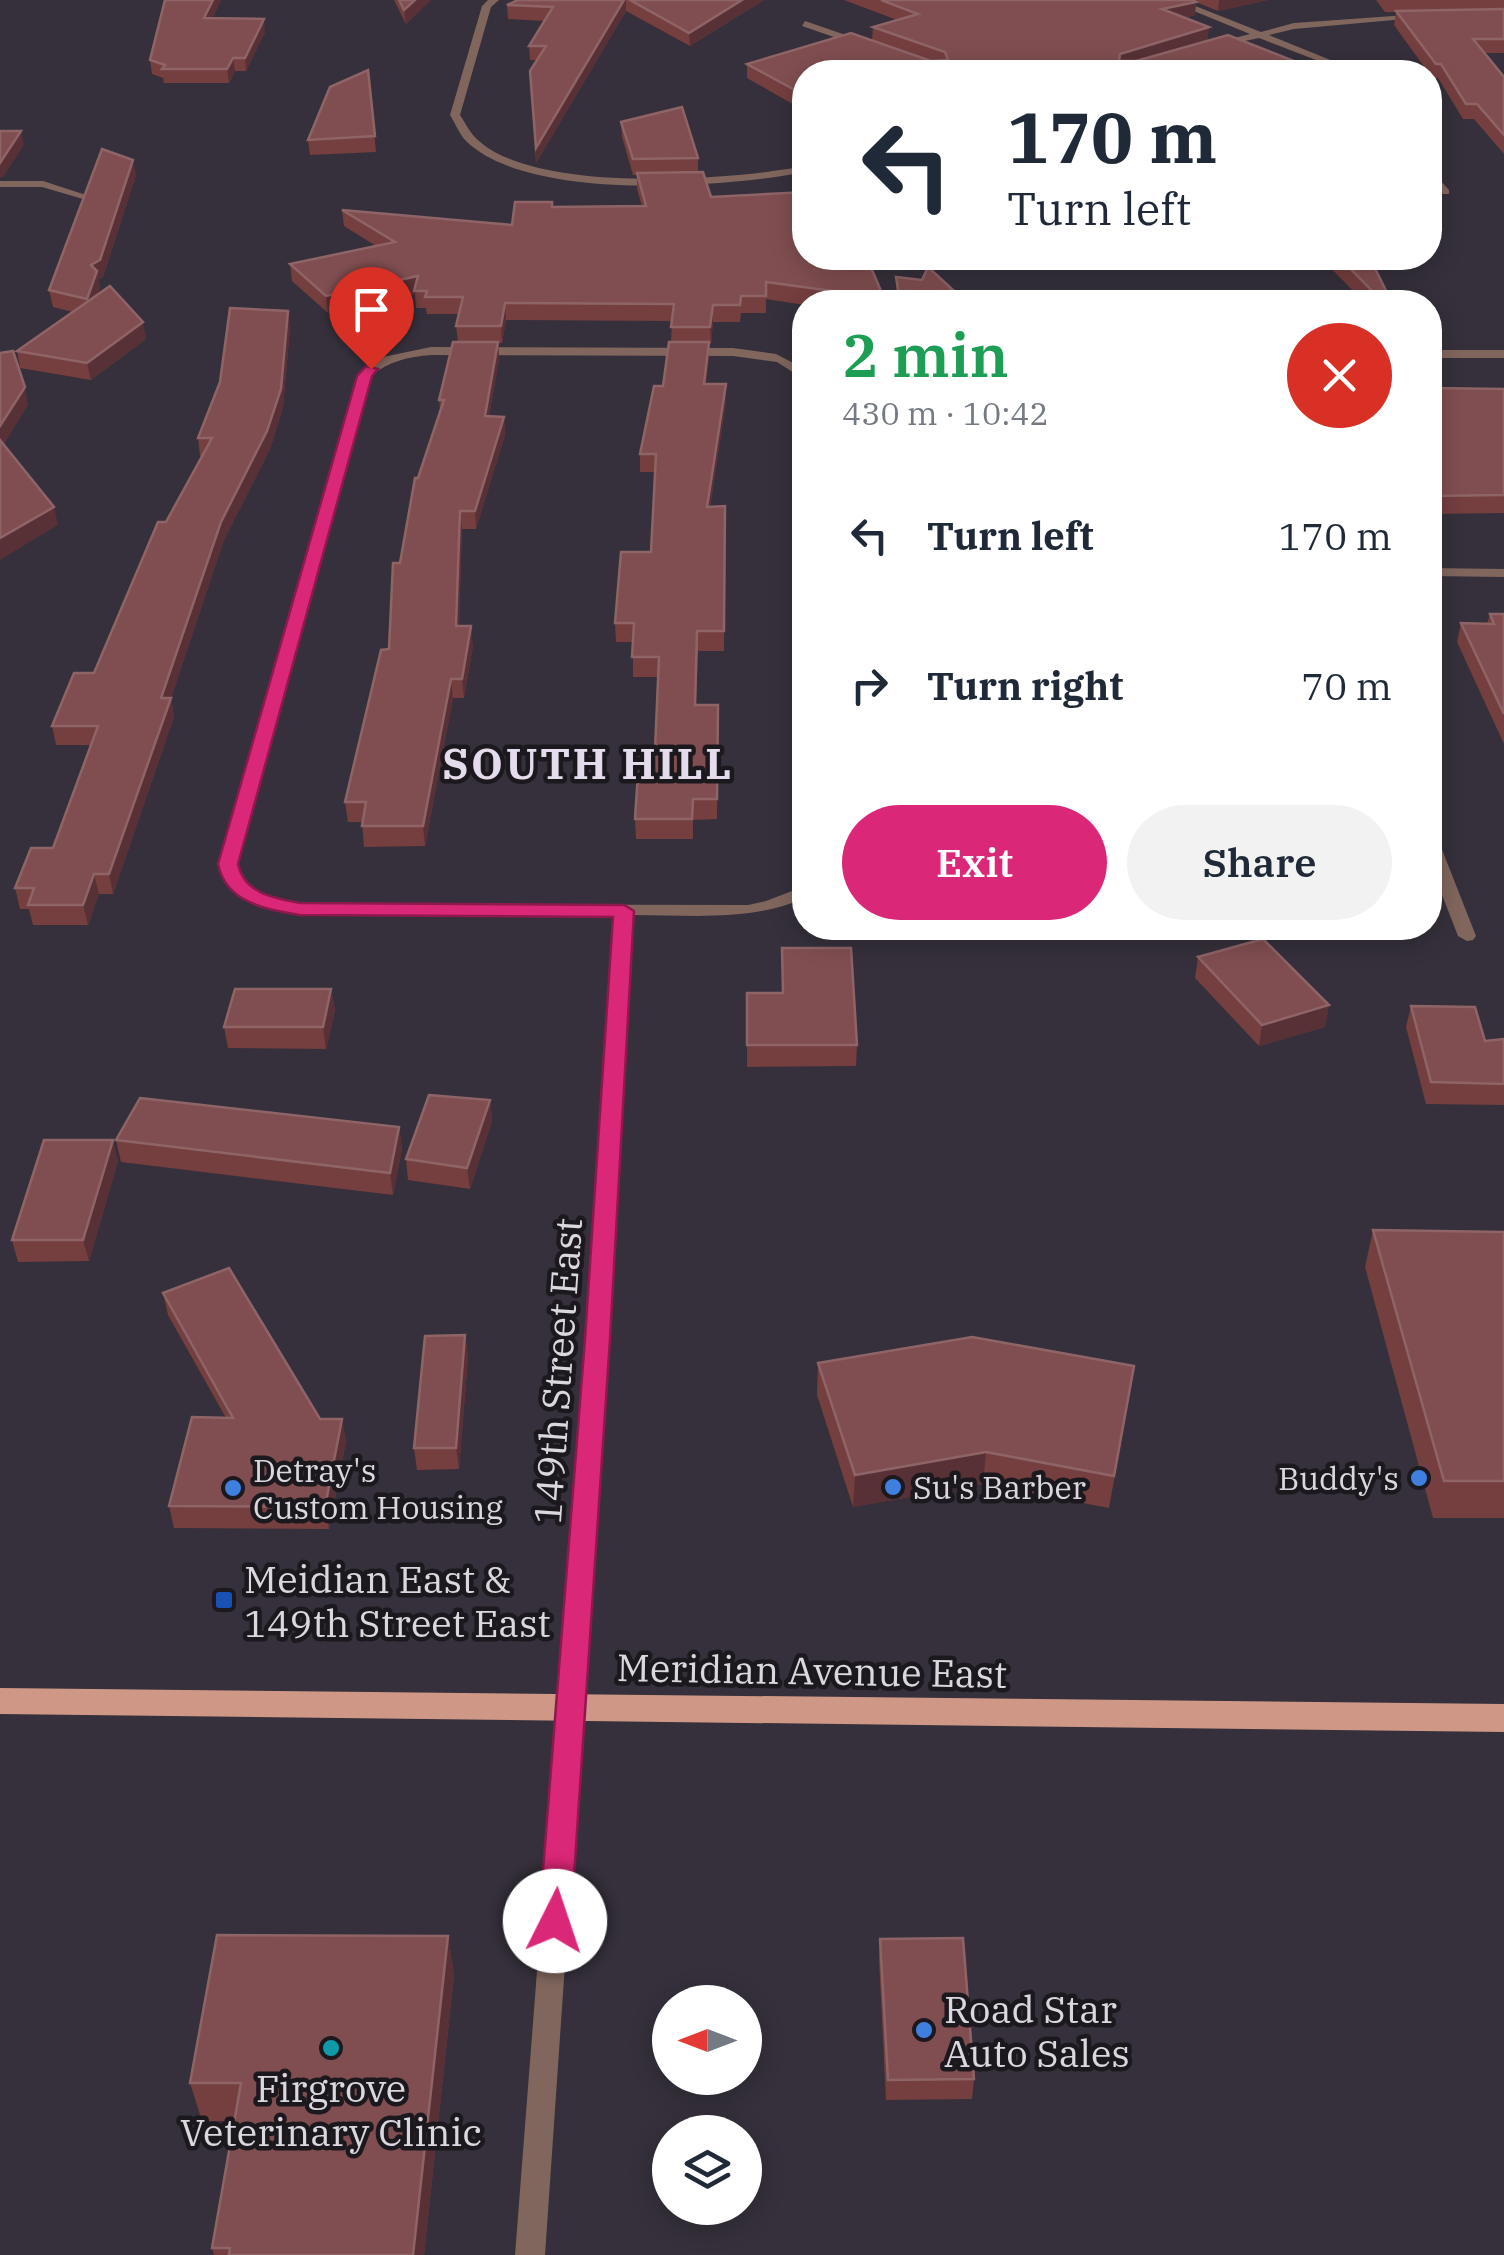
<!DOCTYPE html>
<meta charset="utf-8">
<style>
:root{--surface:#fff;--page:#f2f2f3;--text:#1f2937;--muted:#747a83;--accent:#db2777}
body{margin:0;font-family:"IBM Plex Serif",serif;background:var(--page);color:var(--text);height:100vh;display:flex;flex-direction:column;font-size:38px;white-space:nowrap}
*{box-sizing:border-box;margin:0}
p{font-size:32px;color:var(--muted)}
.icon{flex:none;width:55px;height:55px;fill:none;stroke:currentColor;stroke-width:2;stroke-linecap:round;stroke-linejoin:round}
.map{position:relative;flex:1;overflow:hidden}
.details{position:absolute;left:792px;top:290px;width:650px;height:650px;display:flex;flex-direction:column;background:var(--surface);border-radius:40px;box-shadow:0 5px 25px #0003}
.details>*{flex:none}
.top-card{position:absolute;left:792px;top:60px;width:650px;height:210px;border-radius:40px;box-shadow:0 5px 25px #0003;background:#fff;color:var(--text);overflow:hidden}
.needle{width:65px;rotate:270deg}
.tools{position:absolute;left:652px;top:1985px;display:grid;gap:20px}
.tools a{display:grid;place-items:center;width:110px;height:110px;border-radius:50%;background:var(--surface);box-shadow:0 5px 25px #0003;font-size:50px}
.pin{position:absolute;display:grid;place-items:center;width:85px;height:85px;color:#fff;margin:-102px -42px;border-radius:50% 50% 50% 0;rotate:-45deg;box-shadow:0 0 10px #0007}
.pin .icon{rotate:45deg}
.me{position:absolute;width:110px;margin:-55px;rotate:4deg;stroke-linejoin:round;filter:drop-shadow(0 0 8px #0008)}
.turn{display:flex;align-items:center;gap:35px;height:210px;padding:0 50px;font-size:45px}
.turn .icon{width:130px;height:130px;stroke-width:2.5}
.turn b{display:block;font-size:70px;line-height:85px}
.round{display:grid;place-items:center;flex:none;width:105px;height:105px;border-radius:52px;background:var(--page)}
.head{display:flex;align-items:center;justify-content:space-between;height:170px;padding:0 50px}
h1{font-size:60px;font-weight:600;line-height:75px;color:#1e9e55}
.primary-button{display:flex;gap:20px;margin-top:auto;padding:20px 50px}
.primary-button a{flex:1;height:115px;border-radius:60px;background:var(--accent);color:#fff;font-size:40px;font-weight:600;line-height:115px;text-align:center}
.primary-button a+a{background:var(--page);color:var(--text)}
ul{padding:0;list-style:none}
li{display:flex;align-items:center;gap:30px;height:150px;padding:0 50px}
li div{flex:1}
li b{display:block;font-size:38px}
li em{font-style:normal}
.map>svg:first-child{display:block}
</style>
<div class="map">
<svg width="1504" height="2255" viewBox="0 0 1504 2255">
<rect width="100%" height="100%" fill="#35303b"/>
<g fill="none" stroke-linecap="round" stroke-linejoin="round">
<g fill="#81665d" fill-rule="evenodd">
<path d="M488 0H499L491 7 460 115C464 121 468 129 473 135 526 196 731 180 805 166V172C726 188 528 202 466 141 460 135 455 123 450 115L482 6Z"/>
<path d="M1167 0H1180L1261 32 1294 23 1422 14 1427 17 1294 29 1269 35 1360 72H1347L1259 38 1211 48V44L1250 34Z"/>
<path d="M805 21 866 42 868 44 860 46 802 26Z"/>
<path d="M1430 169 1449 190V194H1441L1430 179Z"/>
<path d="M0 181H43L89 196 83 199 42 187H0Z"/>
<path d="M431 347 733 348 776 354 805 369V380L777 362 733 356 431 355C408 357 389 361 371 376L237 864C246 893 271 900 299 904L748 905 766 901 805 886V898C750 922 691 915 632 915L608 1339 545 2255H515L586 1339 614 915 299 914C264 909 231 901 219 864L359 375 383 357Z"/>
<rect x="1430" y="350" width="74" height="8"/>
<path d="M1430 568 1504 569V577L1430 576Z"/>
<path d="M1430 837 1439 842 1476 936 1473 940 1467 941 1458 936 1430 864Z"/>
</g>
<path fill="#cf9886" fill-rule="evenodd" d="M0 1688 1504 1704V1732L0 1714Z"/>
</g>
<g fill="#753e3f">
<path d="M165 0H221L212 19 265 32 246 71H235L229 83H164L163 78 152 74 150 60Z"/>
<path d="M394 0H431L406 24Z"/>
<path d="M518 0H764L690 46 626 11 536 163 530 71 537 60H530L529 46 545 21 508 19 507 5Z"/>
<path d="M844 0H1268L1218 11 1196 2 1195 15 1184 18 1209 27 1207 41 1294 61 805 72V109L803 110 747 78V64L872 41 873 27 897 20Z"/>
<path d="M1376 0H1504V53H1484L1504 77V154L1474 119H1463L1438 78 1433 79 1394 25 1396 12H1385Z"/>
<path d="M368 70 376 152 310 155 308 140Z"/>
<path d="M621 122 698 158V172L711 197 884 298V302H805V305L766 299V313H741L740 322H713L711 344H709L706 384 726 402 710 507 725 506 724 651H698L696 705H718L717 819 693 820V839H636L635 819 654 773 658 677H633V642H616L615 623 651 552 655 472H640V454L663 386 671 342 672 321 506 320 502 343H498L499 359 489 417H504L505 435 476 529H462L459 626 473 646 464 698H453L425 846 364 847 362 822H348L345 802 389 649 400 563 418 478 440 410 439 400 458 342 456 326 459 314H427L426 308H416L415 294 328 313 292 281 290 264 376 246 344 226 342 210 512 225 552 207 642 206 637 189V175H633L622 137Z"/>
<path d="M136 175 103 277 98 279 100 288 97 294 146 339 91 380 20 368 17 351 73 312 53 307 49 290Z"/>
<path d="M1321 258H1370L1389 297 1388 302H1364Z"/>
<path d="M896 277 966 302H897Z"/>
<path d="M290 328 283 407 270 449 224 540 171 698 174 717 113 894H99L88 925H33L29 909H20L15 888 53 848 91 745H56L52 726 94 673 166 522 203 456H200L198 438Z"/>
<path d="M1430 388 1504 389V513L1430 514Z"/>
<path d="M1490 614H1504V744L1457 642 1461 623 1487 624Z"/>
<path d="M1198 957 1329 1005 1325 1027 1259 1046 1195 978Z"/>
<path d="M331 989 335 1010 326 1049 228 1048 224 1027Z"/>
<path d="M747 993 857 1045 856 1066 747 1067Z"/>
<path d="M1411 1006 1485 1041 1504 1039V1105L1426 1104 1406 1027Z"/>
<path d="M490 1100 492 1121 470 1189 408 1180 406 1159Z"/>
<path d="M399 1127 402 1149 393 1195 121 1162 116 1140Z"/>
<path d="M118 1161 89 1261 18 1262 12 1240Z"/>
<path d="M1373 1230 1504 1232V1518H1433L1365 1267Z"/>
<path d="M163 1293 320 1419H342L346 1441 329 1529 174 1528 169 1506 226 1418 168 1315Z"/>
<path d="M465 1335 468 1357 459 1469 417 1470 414 1448Z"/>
<path d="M818 1363 1129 1398 1109 1508 983 1484 853 1507 817 1395Z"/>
<path d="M448 1936 454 1975 424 2255H214L212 2248 234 2121H202L190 2083Z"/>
<path d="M880 1939 974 2079 972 2099 886 2100 879 1960Z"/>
</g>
<g fill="#573136">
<path d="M213 0H221L206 31 204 18Z"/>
<path d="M415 0H431L406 24 404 10Z"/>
<path d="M624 0H626V11L536 163V148Z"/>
<path d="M742 0H764L690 46 689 33Z"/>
<path d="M1219 0H1268L1218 11Z"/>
<path d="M1196 2 1195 15 1160 23 1162 9Z"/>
<path d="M264 19 265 32 246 71 245 58Z"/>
<path d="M1209 27 1207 41 1118 72 1120 54Z"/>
<path d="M233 58 235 71 229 83 227 69Z"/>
<path d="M1294 61 1293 72H1254Z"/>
<path d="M21 131 24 145 3 177 0 178V163Z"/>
<path d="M133 160 136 175 103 277 98 279 100 288 90 316 87 299 91 265Z"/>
<path d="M418 276 415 294 328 313 326 296Z"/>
<path d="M505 303 506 320 502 343 501 326Z"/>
<path d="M713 305V322L711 344 710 327Z"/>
<path d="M288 311 290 328 283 407 270 449 224 540 171 698 174 717 113 894 109 874 161 698Z"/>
<path d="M143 322 146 339 91 380 87 363Z"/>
<path d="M498 342 499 359 486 434 485 416Z"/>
<path d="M709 342V360L704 402V384Z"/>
<path d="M726 384V402L707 525V507Z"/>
<path d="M25 387 28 405 0 451V426Z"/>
<path d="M504 417 505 435 476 529 475 511Z"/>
<path d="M54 507 58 525 0 560V538Z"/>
<path d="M460 511 462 529 458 646 456 626Z"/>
<path d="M471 626 473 646 464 698 462 679Z"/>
<path d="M451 679 453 698 425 846 423 826Z"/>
<path d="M94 874 99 894 88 925 83 905Z"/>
<path d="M331 989 335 1010 326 1049 323 1027Z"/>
<path d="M1329 1005 1325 1027 1259 1046 1262 1025Z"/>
<path d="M490 1100 492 1121 470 1189 467 1168Z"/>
<path d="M399 1127 402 1149 393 1195 390 1173Z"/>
<path d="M113 1140 118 1161 89 1261 83 1240Z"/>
<path d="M465 1335 468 1357 459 1469 456 1448Z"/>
<path d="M342 1419 346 1441 329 1529 325 1507Z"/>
<path d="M986 1452 983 1484 853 1507 855 1475Z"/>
<path d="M448 1936 454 1975 424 2255H413Z"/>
</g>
<g fill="#804e50" stroke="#8e6467" stroke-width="2.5">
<path d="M165 0H213L204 18 264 19 245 58H233L227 69H162L165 65 150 60Z"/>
<path d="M399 0H415L404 10Z"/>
<path d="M518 0H624L536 148 530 71 546 46H529L553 7 507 5Z"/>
<path d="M630 0H742L689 33Z"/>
<path d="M881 0H1192L1196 2 1162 9 1209 27 1120 54 1119 61H1136L1228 35 1294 61 1254 72H805V95H804L747 64 851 33 931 61 948 60 945 52 873 27 918 14Z"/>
<path d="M1504 9V39H1473L1504 77V135L1477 104H1466L1441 64H1436L1396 11Z"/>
<path d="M368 70 375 136 308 140 330 87Z"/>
<path d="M682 107 698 158 633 159 621 122Z"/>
<path d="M0 131H21L0 163Z"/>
<path d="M102 149 133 160 100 260 91 265 97 271 87 299 49 290Z"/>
<path d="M703 172 711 197 805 192V258H867L884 298 766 282V296H741L740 305H713L710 327H671L674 304 505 303 501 326H456L463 297H425L427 291H414L418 276 326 296 290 264 395 242 342 210 512 225 515 202H552V207L646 206 637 173Z"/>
<path d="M1340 258H1370L1389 297 1383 302Z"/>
<path d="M928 267 966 302H900L896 277 922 280Z"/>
<path d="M110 286 143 322 87 363 17 351Z"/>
<path d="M230 308 288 311 281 389 267 431 221 522 161 698H171L109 874H94L83 905H28L34 888H15L31 848H53L98 726H52L74 673H94L158 522H166L212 438H198L220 382Z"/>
<path d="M453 342H498L485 416 504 417 475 511H460L456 626H471L462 679H451L423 826H362L366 802H345L381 650 389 649 393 563H400L415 478H418L444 400H439Z"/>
<path d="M669 342H709L704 384H726L707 507 725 506 724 631H697L695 705H718L717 799H693L692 819H635L638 773H654L659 657H632L634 623H615L621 552H651L656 454H640L654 386H663Z"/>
<path d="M13 351 25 387 0 426V353Z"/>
<path d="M1430 388 1504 389V495L1430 496Z"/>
<path d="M0 440 54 507 0 538Z"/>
<path d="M1490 614H1504V714L1461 623 1494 624Z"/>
<path d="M1263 939 1329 1005 1262 1025 1198 957Z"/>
<path d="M782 948H851L857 1045H747V993H783Z"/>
<path d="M235 989H331L323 1027H224Z"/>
<path d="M1411 1006 1475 1007 1485 1041 1504 1039V1084L1431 1082Z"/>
<path d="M429 1095 490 1100 467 1168 406 1159Z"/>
<path d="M140 1098 399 1127 390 1173 116 1140Z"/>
<path d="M44 1140H113L83 1240H12Z"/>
<path d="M1373 1230 1504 1232V1481H1444Z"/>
<path d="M229 1268 320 1419H342L325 1507 169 1506 192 1417 233 1418 163 1293Z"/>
<path d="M465 1335 456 1448H414L425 1336Z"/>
<path d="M972 1337 1134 1366 1114 1476 986 1452 855 1475 818 1363Z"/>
<path d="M217 1935 448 1936 413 2255H229L230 2248H212L241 2083H190Z"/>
<path d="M963 1938 974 2079 888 2080 880 1939Z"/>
</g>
<path fill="#db2777" stroke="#8e194d" stroke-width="2.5" d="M366 366 378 369 372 376 238 864C244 893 273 898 300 903L624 905 634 911 610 1339 571 1921 566 1931 555 1935 544 1931 539 1921 585 1339 613 917 300 915C265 909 226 903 218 864L357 376Z"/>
<g fill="#3f7fe0" stroke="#1c191e" stroke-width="4">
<circle cx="1419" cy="1478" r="10"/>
<circle cx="893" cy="1487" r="10"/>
<circle cx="233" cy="1488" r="10"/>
<circle cx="924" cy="2030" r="10"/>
</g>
<rect fill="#1a4fb4" stroke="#1c191e" stroke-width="4" x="214" y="1590" width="20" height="20" rx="5"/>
<circle fill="#0f9aa8" stroke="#1c191e" stroke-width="4" cx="331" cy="2048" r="10"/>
<g text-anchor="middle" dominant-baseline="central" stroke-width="9" stroke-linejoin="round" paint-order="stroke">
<g font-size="32" fill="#dbd7df" stroke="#1c191e" text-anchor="start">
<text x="253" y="1470">Detray's<tspan x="253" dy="37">Custom Housing</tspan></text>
<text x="1399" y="1478" text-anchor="end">Buddy's</text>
<text x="913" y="1487">Su's Barber</text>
</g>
<g font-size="38" fill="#dbd7df" stroke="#1c191e">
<text transform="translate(557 1371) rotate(-86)">149th Street East</text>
<text transform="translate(812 1670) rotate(1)">Meridian Avenue East</text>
</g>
<g font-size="38" fill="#dbd7df" stroke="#1c191e" text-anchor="start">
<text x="244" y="1578">Meidian East &amp;<tspan x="244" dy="44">149th Street East</tspan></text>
<text x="944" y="2008">Road Star<tspan x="944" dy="44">Auto Sales</tspan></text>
<text x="331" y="2087" text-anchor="middle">Firgrove<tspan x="331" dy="44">Veterinary Clinic</tspan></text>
</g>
<g font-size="42" font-weight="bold" letter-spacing="2.5" fill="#e4dcec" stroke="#1c191e">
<text x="588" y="763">SOUTH HILL</text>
</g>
</g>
</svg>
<div class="tools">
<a><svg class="needle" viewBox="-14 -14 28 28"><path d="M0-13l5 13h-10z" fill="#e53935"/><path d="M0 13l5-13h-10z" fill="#747a83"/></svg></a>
<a><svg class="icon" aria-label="layers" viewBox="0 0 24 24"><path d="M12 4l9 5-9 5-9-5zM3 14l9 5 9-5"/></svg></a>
</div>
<div class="pin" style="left:371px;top:369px;background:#d93025"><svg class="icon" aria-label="arrive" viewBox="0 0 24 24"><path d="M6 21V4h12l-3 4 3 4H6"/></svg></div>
<svg class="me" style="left:555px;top:1921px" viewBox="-20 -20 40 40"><circle r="19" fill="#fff"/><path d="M0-13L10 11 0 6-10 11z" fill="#db2777"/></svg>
<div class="top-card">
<div class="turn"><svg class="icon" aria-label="left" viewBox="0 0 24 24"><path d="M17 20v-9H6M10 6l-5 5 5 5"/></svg><div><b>170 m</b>Turn left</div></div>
</div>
<section class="details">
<div class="head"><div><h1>2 min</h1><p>430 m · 10:42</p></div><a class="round" style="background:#d93025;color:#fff"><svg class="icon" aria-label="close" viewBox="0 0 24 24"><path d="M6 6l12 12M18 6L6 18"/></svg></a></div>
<ul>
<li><svg class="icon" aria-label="left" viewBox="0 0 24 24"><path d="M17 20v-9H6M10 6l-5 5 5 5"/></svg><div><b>Turn left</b></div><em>170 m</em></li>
<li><svg class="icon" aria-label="right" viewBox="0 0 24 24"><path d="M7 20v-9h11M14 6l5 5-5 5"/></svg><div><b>Turn right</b></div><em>70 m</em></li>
</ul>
<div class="primary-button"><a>Exit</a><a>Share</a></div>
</section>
</div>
